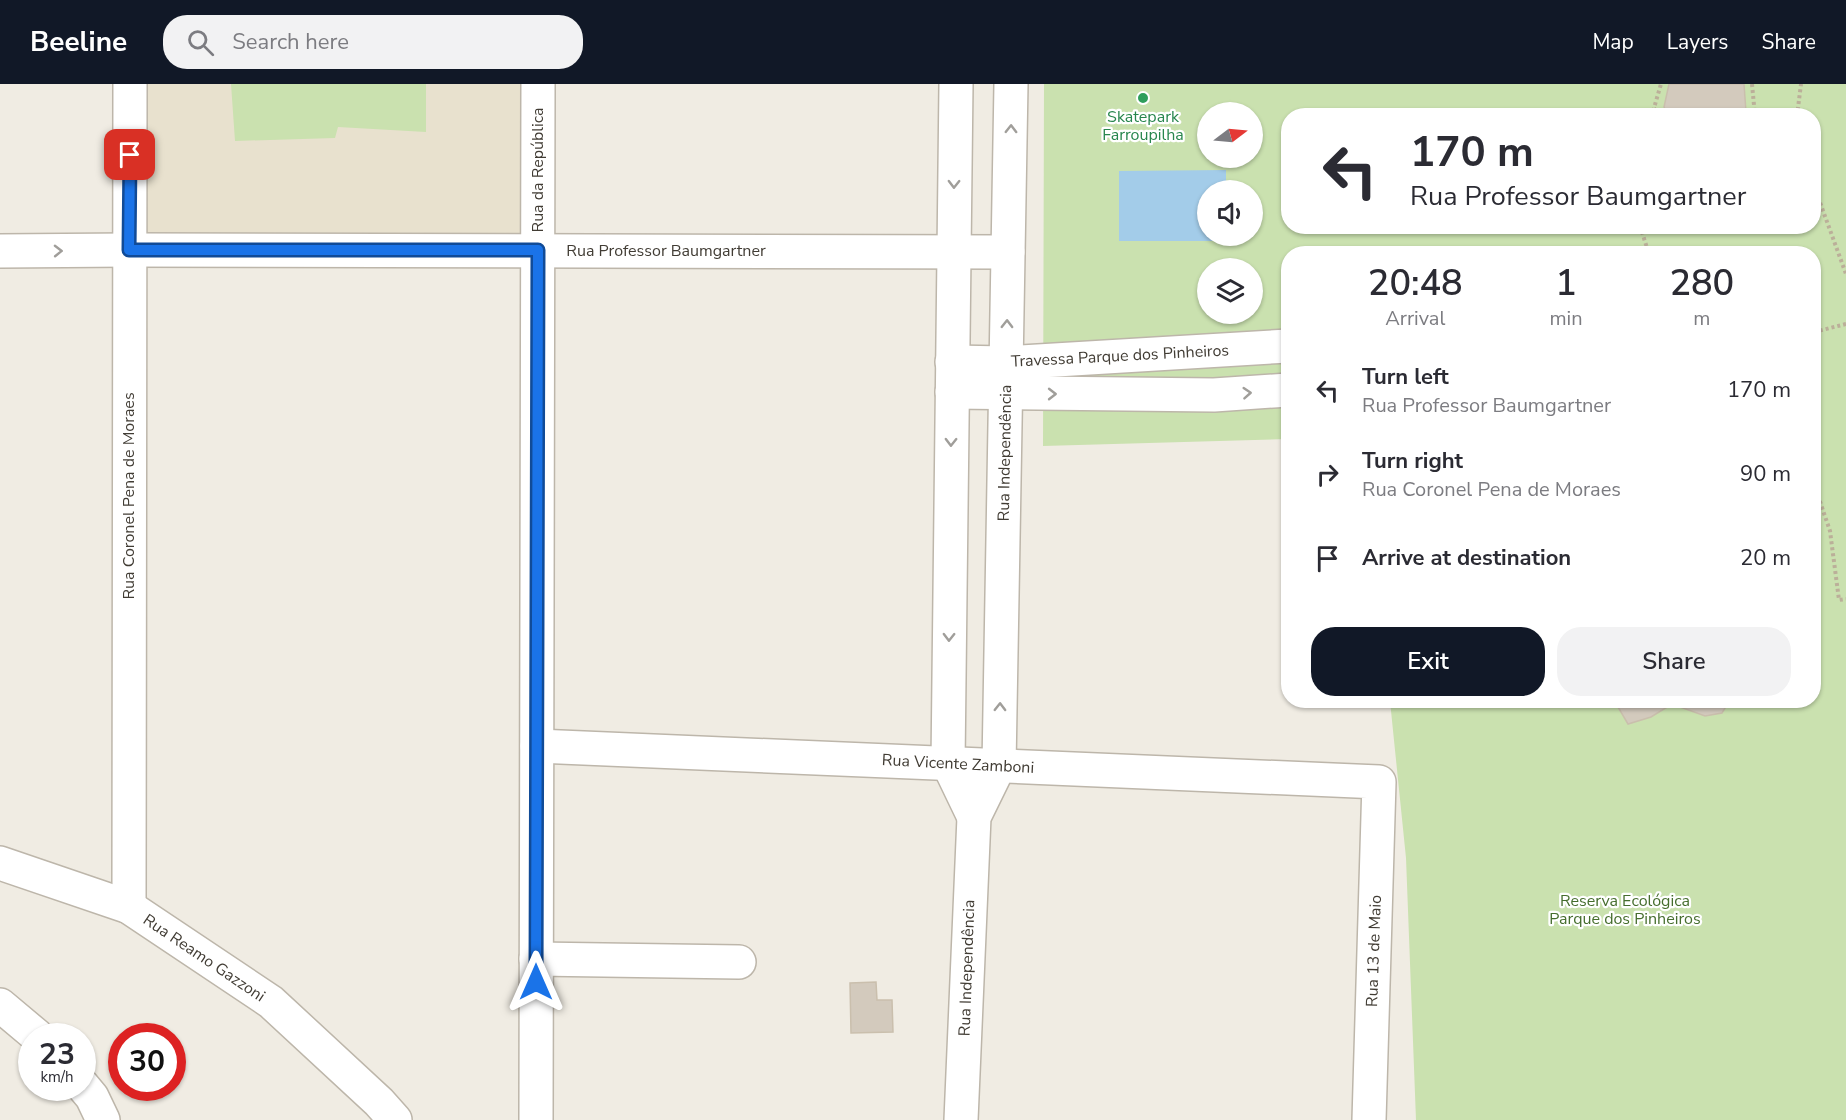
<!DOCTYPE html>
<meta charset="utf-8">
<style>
:root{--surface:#fff;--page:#f2f2f3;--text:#2b2b33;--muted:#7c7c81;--accent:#111827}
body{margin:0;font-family:"Nunito Sans",sans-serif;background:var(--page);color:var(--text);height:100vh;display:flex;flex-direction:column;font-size:22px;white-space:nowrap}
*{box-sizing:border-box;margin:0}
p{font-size:20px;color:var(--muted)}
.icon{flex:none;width:33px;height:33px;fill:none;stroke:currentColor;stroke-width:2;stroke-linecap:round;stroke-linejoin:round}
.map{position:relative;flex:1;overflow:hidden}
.panel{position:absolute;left:1281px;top:162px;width:540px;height:462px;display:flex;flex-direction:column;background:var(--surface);border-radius:24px;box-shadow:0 2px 4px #0004}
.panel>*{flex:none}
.banner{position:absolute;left:1281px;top:24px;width:540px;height:126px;border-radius:24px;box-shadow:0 2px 4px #0004;background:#fff;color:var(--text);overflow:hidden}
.needle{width:39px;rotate:74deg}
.tools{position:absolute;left:1197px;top:18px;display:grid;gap:12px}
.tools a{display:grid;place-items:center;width:66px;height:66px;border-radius:50%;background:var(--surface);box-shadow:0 2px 4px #0004;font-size:30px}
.speed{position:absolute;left:18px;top:939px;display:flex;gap:12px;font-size:30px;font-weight:700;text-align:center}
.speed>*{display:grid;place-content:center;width:78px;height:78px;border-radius:50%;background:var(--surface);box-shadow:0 2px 4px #0004;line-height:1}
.speed small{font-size:15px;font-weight:400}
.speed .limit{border:9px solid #d22;background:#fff;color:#111}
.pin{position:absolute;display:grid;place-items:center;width:51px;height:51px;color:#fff;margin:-26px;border-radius:12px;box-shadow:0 3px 9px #0006}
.me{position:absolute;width:66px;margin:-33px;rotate:0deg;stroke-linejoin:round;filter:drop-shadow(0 0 4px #0008)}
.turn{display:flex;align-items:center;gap:21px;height:126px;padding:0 30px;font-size:27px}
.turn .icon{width:78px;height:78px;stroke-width:2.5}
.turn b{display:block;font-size:42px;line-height:51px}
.eta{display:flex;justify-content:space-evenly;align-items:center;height:102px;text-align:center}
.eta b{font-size:36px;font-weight:600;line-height:42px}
.primary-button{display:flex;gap:12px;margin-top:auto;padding:12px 30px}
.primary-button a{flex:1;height:69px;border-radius:24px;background:var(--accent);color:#fff;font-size:24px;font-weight:600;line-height:69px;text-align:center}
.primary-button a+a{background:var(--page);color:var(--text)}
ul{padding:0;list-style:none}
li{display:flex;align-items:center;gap:18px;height:84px;padding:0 30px}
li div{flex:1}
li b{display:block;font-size:22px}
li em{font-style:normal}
header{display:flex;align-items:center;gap:36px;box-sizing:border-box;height:84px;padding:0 30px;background:var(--accent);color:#fff}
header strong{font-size:28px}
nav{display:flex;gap:33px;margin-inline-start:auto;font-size:21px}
.search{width:420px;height:54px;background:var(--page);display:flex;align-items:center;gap:15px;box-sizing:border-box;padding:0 21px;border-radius:24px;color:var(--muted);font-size:22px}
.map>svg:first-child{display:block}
</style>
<header>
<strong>Beeline</strong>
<div class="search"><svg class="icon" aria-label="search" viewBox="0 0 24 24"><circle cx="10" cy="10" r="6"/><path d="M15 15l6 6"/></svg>Search here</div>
<nav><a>Map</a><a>Layers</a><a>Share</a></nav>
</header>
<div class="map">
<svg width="1846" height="1036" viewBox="0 0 1846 1036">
<rect width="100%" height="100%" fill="#f0ece3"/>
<path fill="#e8e1ce" d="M138 0H526L525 151 144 149Z"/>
<g fill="#cae1af" fill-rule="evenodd">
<path d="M231 0H426V48L338 43 335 54 235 57Z"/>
<path d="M1044 0H1846V1036H1416L1406 774 1390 617 1814 616V170H1288V355L1043 362ZM1208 28H1252V74H1208ZM1288 32H1814V142H1288ZM1208 106H1252V152H1208ZM1208 184H1252V230H1208Z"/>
</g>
<path fill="#a3cce9" d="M1226 86V106H1208V152H1226V157H1119V87Z"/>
<g fill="#d3cabd" stroke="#cabfad" stroke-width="1.5">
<path d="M1669 0H1744L1746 28 1744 32H1668L1664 23Z"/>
<path d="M1619 616H1730L1722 629 1705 632 1672 620 1651 633 1628 640 1618 623Z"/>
<path d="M876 898 877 916H892L893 948 851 949 850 899Z"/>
</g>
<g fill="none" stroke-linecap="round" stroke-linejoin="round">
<defs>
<g id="minor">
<path d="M956 0 948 679 974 733"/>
<path d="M0 167 129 166 1008 168"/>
<path d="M952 278 1006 279 1288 262"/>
<path d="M952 308 1214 311 1288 306"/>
<path d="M537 662 1379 698 1369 1036"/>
<path d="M0 779 129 823 271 918 379 1018 395 1036"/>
<path d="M129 823 130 0"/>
<path d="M536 875 739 878"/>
<path d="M0 921 37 952"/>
<path d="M82 1001 92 1013 103 1036"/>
<path d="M536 1036 538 0"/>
<path d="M961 1036 974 733 999 682 1011 0"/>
</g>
</defs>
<use href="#minor" stroke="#bdb6aa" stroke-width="36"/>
<g stroke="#bbaf99" stroke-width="4" stroke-dasharray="3 3" stroke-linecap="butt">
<path d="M1752 0 1755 32"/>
<path d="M1658 32 1654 24 1661 0"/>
<path d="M1797 32 1801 0"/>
<path d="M1814 102 1846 190"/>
<path d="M1640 142 1649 170"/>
<path d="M1814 248 1846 240"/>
<path d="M1814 400 1830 447 1839 516 1846 515"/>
</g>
<use href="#minor" stroke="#fff" stroke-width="33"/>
</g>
<defs><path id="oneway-chevron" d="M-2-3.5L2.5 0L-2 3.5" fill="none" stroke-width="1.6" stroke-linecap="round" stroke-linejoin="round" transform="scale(1.5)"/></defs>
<g stroke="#a09e9a">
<use href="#oneway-chevron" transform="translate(1011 45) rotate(-89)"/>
<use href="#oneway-chevron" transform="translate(954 100) rotate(91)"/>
<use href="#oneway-chevron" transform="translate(58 167) rotate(-1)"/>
<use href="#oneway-chevron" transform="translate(1007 240) rotate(-89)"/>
<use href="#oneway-chevron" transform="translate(1247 309) rotate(-4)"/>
<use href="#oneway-chevron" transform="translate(1052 310)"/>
<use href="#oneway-chevron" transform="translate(951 358) rotate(91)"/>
<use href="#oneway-chevron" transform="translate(949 553) rotate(91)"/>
<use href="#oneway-chevron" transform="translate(1000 623) rotate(-89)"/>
</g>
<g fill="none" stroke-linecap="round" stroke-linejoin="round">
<defs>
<path id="route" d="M130 71 129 166H538L536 898"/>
</defs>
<use href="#route" stroke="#114b97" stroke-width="15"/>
<use href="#route" stroke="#1a73e8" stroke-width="10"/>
</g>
<circle fill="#2e9e5b" stroke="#fff" stroke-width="2" cx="1143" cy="14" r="6"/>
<g text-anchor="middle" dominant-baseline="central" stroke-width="4.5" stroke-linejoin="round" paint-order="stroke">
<g font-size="16" fill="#27864d" stroke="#fff">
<text x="1143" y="33">Skatepark<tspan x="1143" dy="18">Farroupilha</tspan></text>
</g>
<g font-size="16" fill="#413c34" stroke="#fff">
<text transform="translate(538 86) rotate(-90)">Rua da República</text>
<text x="666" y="167">Rua Professor Baumgartner</text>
<text transform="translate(1120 272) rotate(-3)">Travessa Parque dos Pinheiros</text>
<text transform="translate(1005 369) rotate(-89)">Rua Independência</text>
<text transform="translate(129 412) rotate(-90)">Rua Coronel Pena de Moraes</text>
<text transform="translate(958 680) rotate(3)">Rua Vicente Zamboni</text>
<text transform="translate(1374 867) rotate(-88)">Rua 13 de Maio</text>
<text transform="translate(204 874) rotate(34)">Rua Reamo Gazzoni</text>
<text transform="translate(967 884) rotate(-88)">Rua Independência</text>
</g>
<g font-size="16" fill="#456d2d" stroke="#fff">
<text x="1625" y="817">Reserva Ecológica<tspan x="1625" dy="18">Parque dos Pinheiros</tspan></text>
</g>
</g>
</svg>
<div class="tools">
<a><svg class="needle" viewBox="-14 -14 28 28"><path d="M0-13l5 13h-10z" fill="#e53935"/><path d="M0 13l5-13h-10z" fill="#7c7c81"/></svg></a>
<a><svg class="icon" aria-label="sound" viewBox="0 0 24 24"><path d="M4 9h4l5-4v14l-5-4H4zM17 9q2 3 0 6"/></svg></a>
<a><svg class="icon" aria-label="layers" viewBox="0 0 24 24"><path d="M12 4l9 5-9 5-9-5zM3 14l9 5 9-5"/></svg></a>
</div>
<div class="speed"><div>23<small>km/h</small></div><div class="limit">30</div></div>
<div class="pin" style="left:130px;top:71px;background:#d93025"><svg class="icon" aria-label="arrive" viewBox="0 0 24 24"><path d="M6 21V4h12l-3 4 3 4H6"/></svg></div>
<svg class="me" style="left:536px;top:898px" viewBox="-20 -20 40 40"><path d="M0-17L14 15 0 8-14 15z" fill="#1a73e8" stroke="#fff" stroke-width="4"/></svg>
<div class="banner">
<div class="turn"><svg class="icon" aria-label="left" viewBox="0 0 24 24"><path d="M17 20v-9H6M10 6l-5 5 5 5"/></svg><div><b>170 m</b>Rua Professor Baumgartner</div></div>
</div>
<section class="panel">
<div class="eta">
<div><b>20:48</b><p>Arrival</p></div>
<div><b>1</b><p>min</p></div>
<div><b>280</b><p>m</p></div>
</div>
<ul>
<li><svg class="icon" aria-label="left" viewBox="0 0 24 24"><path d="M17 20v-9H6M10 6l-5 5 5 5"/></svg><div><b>Turn left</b><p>Rua Professor Baumgartner</p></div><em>170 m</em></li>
<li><svg class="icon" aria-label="right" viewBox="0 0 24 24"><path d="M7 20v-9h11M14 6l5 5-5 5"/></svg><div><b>Turn right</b><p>Rua Coronel Pena de Moraes</p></div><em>90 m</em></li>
<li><svg class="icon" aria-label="arrive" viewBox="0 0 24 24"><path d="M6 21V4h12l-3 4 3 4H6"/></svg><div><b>Arrive at destination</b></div><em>20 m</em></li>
</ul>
<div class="primary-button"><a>Exit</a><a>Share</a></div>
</section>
</div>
